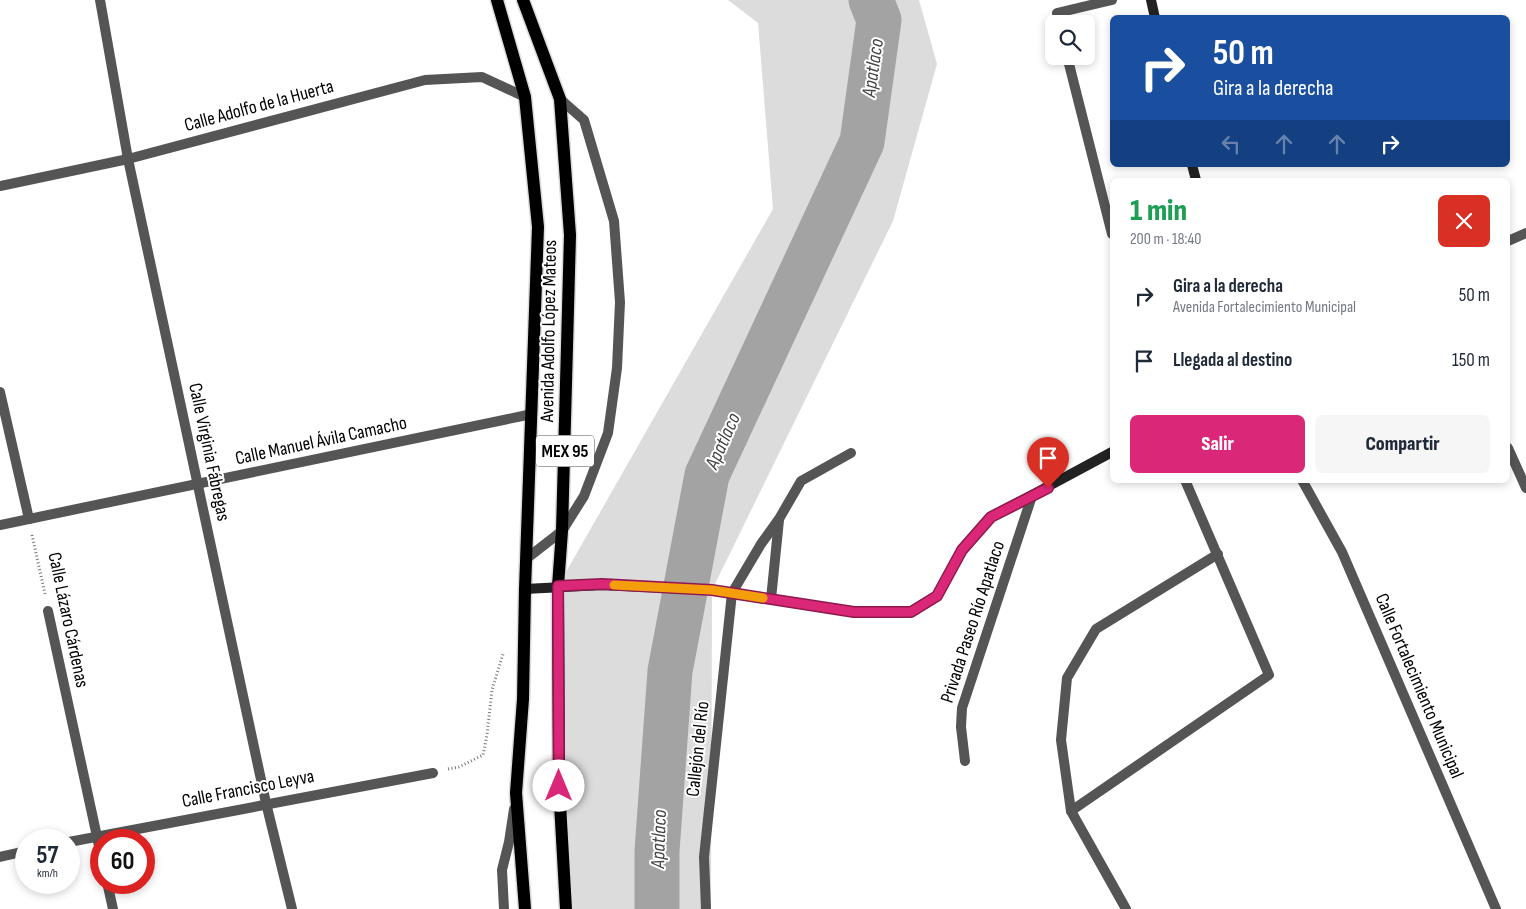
<!DOCTYPE html>
<html lang="es">
<meta charset="utf-8">
<style>
:root{--surface:#fff;--page:#f6f6f7;--text:#1f2937;--muted:#747a83;--accent:#db2777}
body{margin:0;font-family:"Sofia Sans Condensed",sans-serif;background:var(--page);color:var(--text);height:100vh;display:flex;flex-direction:column;font-size:19px;white-space:nowrap}
*{box-sizing:border-box;margin:0}
p{font-size:16px;color:var(--muted)}
.icon{flex:none;width:28px;height:28px;fill:none;stroke:currentColor;stroke-width:2;stroke-linecap:round;stroke-linejoin:round}
.map{position:relative;flex:1;overflow:hidden}
.sheet{position:absolute;left:1110px;top:178px;width:400px;height:305px;display:flex;flex-direction:column;background:var(--surface);border-radius:8px;box-shadow:0 2px 8px #0003}
.sheet>*{flex:none}
.guide{position:absolute;left:1110px;top:15px;width:400px;height:152px;border-radius:8px;box-shadow:0 2px 8px #0003;background:#1a4fa0;color:#fff;overflow:hidden}
.tools{position:absolute;left:1045px;top:15px;display:grid;gap:10px}
.tools a{display:grid;place-items:center;width:50px;height:50px;border-radius:8px;background:var(--surface);box-shadow:0 2px 8px #0003;font-size:25px}
.speed{position:absolute;left:15px;top:829px;display:flex;gap:10px;font-size:25px;font-weight:700;text-align:center}
.speed>*{display:grid;place-content:center;width:65px;height:65px;border-radius:50%;background:var(--surface);box-shadow:0 2px 8px #0003;line-height:1}
.speed small{font-size:12px;font-weight:400}
.speed .limit{border:8px solid #d22;background:#fff;color:#111}
.pin{position:absolute;display:grid;place-items:center;width:42px;height:42px;color:#fff;margin:-51px -21px;border-radius:50% 50% 50% 0;rotate:-45deg;box-shadow:0 0 5px #0007}
.pin .icon{rotate:45deg}
.me{position:absolute;width:55px;margin:-28px;rotate:0deg;stroke-linejoin:round;filter:drop-shadow(0 0 4px #0008)}
.turn{display:flex;align-items:center;gap:18px;height:105px;padding:0 20px;font-size:22px}
.turn .icon{width:65px;height:65px;stroke-width:2.5}
.turn b{display:block;font-size:35px;line-height:42px}
.lanes{display:flex;align-items:center;height:48px;padding:0 20px;background:#0003;justify-content:center;gap:25px;direction:ltr}
.lanes .off{opacity:.35}
.round{display:grid;place-items:center;flex:none;width:52px;height:52px;border-radius:8px;background:var(--page)}
.head{display:flex;align-items:center;justify-content:space-between;height:85px;padding:0 20px}
h1{font-size:30px;font-weight:800;line-height:38px;color:#1e9e55}
.cta{display:flex;gap:10px;margin-top:auto;padding:10px 20px}
.cta a{flex:1;height:58px;border-radius:8px;background:var(--accent);color:#fff;font-size:20px;font-weight:800;line-height:58px;text-align:center}
.cta a+a{background:var(--page);color:var(--text)}
ul{padding:0;list-style:none}
li{display:flex;align-items:center;gap:15px;height:65px;padding:0 20px}
li div{flex:1}
li b{display:block;font-size:19px}
li em{font-style:normal}
.map>svg:first-child{display:block}
</style>
<div class="map">
<svg width="1526" height="909" viewBox="0 0 1526 909">
<rect width="100%" height="100%" fill="#fff"/>
<path fill="#dcdcdc" d="M728 0H919L937 64 893 221 712 590 711 909H572L558 586 773 209 758 23Z"/>
<g fill="none" stroke-linecap="round" stroke-linejoin="round">
<path stroke="#a3a3a3" stroke-width="45" d="M657 909V851L670 671 707 475 862 142 879 20 871 0"/>
<defs>
<g id="primary">
<path d="M497 0 525 97 538 227 525 589 523 699 516 793 525 909"/>
<path d="M523 0 560 99 570 235 562 531 558 586 559 786 566 909"/>
</g>
</defs>
<use href="#primary" stroke="#dbdbdb" stroke-width="15"/>
<g stroke="#777" stroke-width="3" stroke-dasharray="1 2.5" stroke-linecap="butt">
<path d="M32 535 45 594"/>
<path d="M448 769 459 767 483 755 487 735 492 690 503 654"/>
</g>
<g stroke="#555" stroke-width="10">
<path d="M100 0 128 159 266 803 292 909"/>
<path d="M1059 24 1057 13 1112 0"/>
<path d="M1067 56 1112 234"/>
<path d="M0 186 128 159 425 80 482 77 525 97"/>
<path d="M1508 241 1526 233"/>
<path d="M0 392 29 519"/>
<path d="M1508 448 1526 488"/>
<path d="M1302 480 1342 552 1496 909"/>
<path d="M0 525 532 414"/>
<path d="M526 559 562 531 584 496 608 433 617 368 620 302 614 221 584 120 560 99"/>
<path d="M771 599 779 520"/>
<path d="M48 611 101 855"/>
<path d="M965 761 961 727 962 708 1032 496"/>
<path d="M1071 811 1269 675 1185 480"/>
<path d="M69 842 433 773"/>
<path d="M0 857 26 851"/>
<path d="M107 882 113 909"/>
<path d="M504 909 502 870 509 842 514 809"/>
<path d="M706 909 704 857 732 593 761 544 779 519 801 481 851 453"/>
<path d="M1126 909 1071 811 1061 740 1067 678 1096 629 1218 554"/>
</g>
<g stroke="#222" stroke-width="10">
<path d="M1151 0 1155 18"/>
<path d="M1192 165 1196 180"/>
<path d="M525 589 602 585 712 590 854 612H911L937 596 962 550 991 517 1112 452"/>
</g>
<use href="#primary" stroke="#000" stroke-width="12"/>
</g>
<g fill="none" stroke-linecap="round" stroke-linejoin="round">
<defs>
<path id="route" d="M559 786 558 586 602 584 712 590 854 612H911L937 596 962 550 991 517 1048 488"/>
</defs>
<use href="#route" stroke="#8e194d" stroke-width="12"/>
<use href="#route" stroke="#db2777" stroke-width="9"/>
<path stroke="#f59e0b" stroke-width="9" d="M614 585 712 590 763 598"/>
</g>
<g text-anchor="middle" dominant-baseline="central" stroke-width="4" stroke-linejoin="round" paint-order="stroke">
<rect fill="#fff" stroke="#4c4c4c" stroke-width="1" x="536" y="435.5" width="58" height="31" rx="4"/>
<g font-size="18" font-weight="bold" fill="#000">
<text x="565" y="451">MEX 95</text>
</g>
<g font-size="19" fill="#000" stroke="#fff">
<text transform="translate(259 106) rotate(-15)">Calle Adolfo de la Huerta</text>
<text transform="translate(549 331) rotate(-89)">Avenida Adolfo López Mateos</text>
<text transform="translate(321 441) rotate(-12)">Calle Manuel Ávila Camacho</text>
<text transform="translate(209 452) rotate(78)">Calle Virginia Fábregas</text>
<text transform="translate(68 620) rotate(78)">Calle Lázaro Cárdenas</text>
<text transform="translate(973 622) rotate(-72)">Privada Paseo Río Apatlaco</text>
<text transform="translate(1419 686) rotate(67)">Calle Fortalecimiento Municipal</text>
<text transform="translate(698 749) rotate(-84)">Callejón del Río</text>
<text transform="translate(248 789) rotate(-11)">Calle Francisco Leyva</text>
</g>
<g font-size="20" font-style="italic" fill="#444" stroke="#fff">
<text transform="translate(873 68) rotate(-82)">Apatlaco</text>
<text transform="translate(723 441) rotate(-66)">Apatlaco</text>
<text transform="translate(659 839) rotate(-88)">Apatlaco</text>
</g>
</g>
</svg>
<div class="tools">
<a><svg class="icon" aria-label="search" viewBox="0 0 24 24"><circle cx="10" cy="10" r="6"/><path d="M15 15l6 6"/></svg></a>
</div>
<div class="speed"><div>57<small>km/h</small></div><div class="limit">60</div></div>
<div class="pin" style="left:1048px;top:488px;background:#d93025"><svg class="icon" aria-label="arrive" viewBox="0 0 24 24"><path d="M6 21V4h12l-3 4 3 4H6"/></svg></div>
<svg class="me" style="left:559px;top:786px" viewBox="-20 -20 40 40"><circle r="19" fill="#fff"/><path d="M0-13L10 11 0 6-10 11z" fill="#db2777"/></svg>
<div class="guide">
<div class="turn"><svg class="icon" aria-label="right" viewBox="0 0 24 24"><path d="M7 20v-9h11M14 6l5 5-5 5"/></svg><div><b>50 m</b>Gira a la derecha</div></div>
<div class="lanes"><svg class="icon off" aria-label="left" viewBox="0 0 24 24"><path d="M17 20v-9H6M10 6l-5 5 5 5"/></svg><svg class="icon off" aria-label="ahead" viewBox="0 0 24 24"><path d="M12 20V5M6 11l6-6 6 6"/></svg><svg class="icon off" aria-label="ahead" viewBox="0 0 24 24"><path d="M12 20V5M6 11l6-6 6 6"/></svg><svg class="icon" aria-label="right" viewBox="0 0 24 24"><path d="M7 20v-9h11M14 6l5 5-5 5"/></svg></div>
</div>
<section class="sheet">
<div class="head"><div><h1>1 min</h1><p>200 m · 18:40</p></div><a class="round" style="background:#d93025;color:#fff"><svg class="icon" aria-label="close" viewBox="0 0 24 24"><path d="M6 6l12 12M18 6L6 18"/></svg></a></div>
<ul>
<li><svg class="icon" aria-label="right" viewBox="0 0 24 24"><path d="M7 20v-9h11M14 6l5 5-5 5"/></svg><div><b>Gira a la derecha</b><p>Avenida Fortalecimiento Municipal</p></div><em>50 m</em></li>
<li><svg class="icon" aria-label="arrive" viewBox="0 0 24 24"><path d="M6 21V4h12l-3 4 3 4H6"/></svg><div><b>Llegada al destino</b></div><em>150 m</em></li>
</ul>
<div class="cta"><a>Salir</a><a>Compartir</a></div>
</section>
</div>
